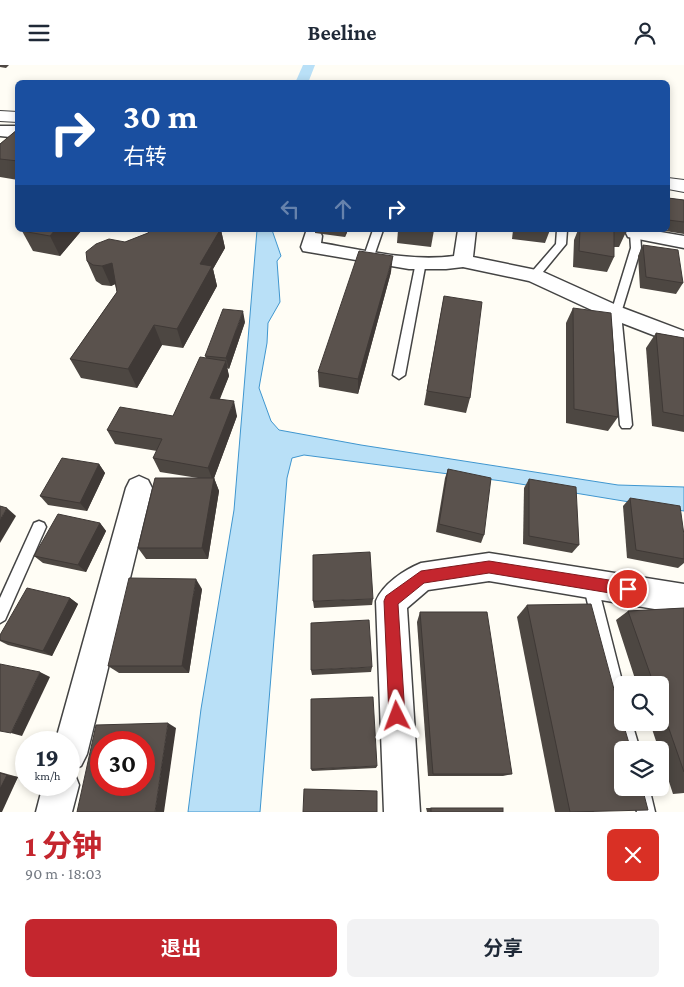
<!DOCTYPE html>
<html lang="zh">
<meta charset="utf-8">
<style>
:root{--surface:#fff;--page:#f2f2f3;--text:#1f2937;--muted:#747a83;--accent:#c4262e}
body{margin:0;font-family:"Crimson Pro","Noto Sans SC",serif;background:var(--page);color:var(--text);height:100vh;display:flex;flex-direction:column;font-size:19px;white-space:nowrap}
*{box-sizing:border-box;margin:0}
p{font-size:16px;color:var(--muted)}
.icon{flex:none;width:28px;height:28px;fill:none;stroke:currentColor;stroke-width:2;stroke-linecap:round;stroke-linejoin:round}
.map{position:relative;height:747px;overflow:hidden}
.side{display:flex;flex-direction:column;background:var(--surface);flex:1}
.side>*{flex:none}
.hud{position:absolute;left:15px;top:15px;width:655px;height:152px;border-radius:8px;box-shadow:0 2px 8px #0003;background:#1a4fa0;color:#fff;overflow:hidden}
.tools{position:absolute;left:614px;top:611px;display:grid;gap:10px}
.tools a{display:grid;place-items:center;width:55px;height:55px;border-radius:8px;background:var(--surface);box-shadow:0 2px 8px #0003;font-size:25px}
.speed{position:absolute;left:15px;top:666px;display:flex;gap:10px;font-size:25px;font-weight:700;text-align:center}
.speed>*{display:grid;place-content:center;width:65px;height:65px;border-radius:50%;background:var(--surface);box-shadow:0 2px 8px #0003;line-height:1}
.speed small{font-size:12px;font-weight:400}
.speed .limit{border:8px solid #d22;background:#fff;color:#111}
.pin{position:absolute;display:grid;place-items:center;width:42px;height:42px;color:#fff;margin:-21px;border:2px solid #fff;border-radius:50%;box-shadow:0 1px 5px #0007}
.me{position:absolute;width:55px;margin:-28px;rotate:357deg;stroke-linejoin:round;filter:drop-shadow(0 0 4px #0008)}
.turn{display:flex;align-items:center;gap:18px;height:105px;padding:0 25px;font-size:22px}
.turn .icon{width:65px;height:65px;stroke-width:2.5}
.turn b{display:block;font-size:35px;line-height:42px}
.lanes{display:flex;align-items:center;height:48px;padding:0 25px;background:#0003;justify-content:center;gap:25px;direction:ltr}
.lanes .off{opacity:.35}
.round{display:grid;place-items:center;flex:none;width:52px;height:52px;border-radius:8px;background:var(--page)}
.overview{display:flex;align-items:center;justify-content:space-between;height:85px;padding:0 25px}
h1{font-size:30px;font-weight:700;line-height:38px;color:var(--accent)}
.primary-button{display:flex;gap:10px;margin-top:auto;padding:10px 25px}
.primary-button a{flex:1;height:58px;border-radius:8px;background:var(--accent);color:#fff;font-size:20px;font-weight:700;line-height:58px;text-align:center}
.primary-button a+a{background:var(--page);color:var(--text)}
header{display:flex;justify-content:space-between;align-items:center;height:65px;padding:0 25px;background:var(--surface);font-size:22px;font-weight:700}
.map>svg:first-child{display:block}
</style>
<header><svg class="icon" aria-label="menu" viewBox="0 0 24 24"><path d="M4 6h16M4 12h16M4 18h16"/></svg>Beeline<svg class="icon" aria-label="person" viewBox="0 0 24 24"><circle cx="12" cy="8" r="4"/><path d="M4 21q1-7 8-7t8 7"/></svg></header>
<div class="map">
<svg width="684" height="747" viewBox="0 0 684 747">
<rect width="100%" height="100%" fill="#fffdf5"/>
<path fill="#b9e0f7" stroke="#3f96cf" d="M257 165H272L281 191 277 196 280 237 268 258 267 278 259 323 271 356 279 365 361 380 618 420 684 422V446L502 416 304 390 292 393 287 413 260 747H188L201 644 234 445Z"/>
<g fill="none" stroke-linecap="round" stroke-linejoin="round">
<path fill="#b9e0f7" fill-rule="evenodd" d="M303 0H315L308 18H295Z"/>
<defs>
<g id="service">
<path d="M373 165H383L374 191 369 194 364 191Z"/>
<path d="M557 165H567L566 179 538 213H530V209L556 179Z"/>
<path d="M635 165 640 168 641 183 621 248 632 360 630 363H622L620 360 611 248 631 183 630 168Z"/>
<path d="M421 194 426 197 405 310 399 314 393 310 416 197Z"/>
<path d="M39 456 44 458 46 462 5 555 0 558V533L34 458Z"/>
<path d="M590 511 595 513 597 518 623 620 622 658H632L640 685H622L583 518 585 513Z"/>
<path d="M631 722H649L655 747H637Z"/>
</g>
<g id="minor">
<path d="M0 61H18V70L10 72 0 71Z"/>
<path d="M313 165 320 167 322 171 321 178C364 185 410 197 454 191L458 165H476L473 192 541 206 623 243 684 266V282L609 253 529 216 463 202 446 204H409L303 186 301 182 306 167Z"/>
<path d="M628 165H649L684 171V183L628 172 626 168Z"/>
<path d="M139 411 148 415 152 423 87 689 81 701 70 706 74 707 79 720 72 747H36L43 720H69V678H55L126 423 130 415Z"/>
<path d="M489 488 684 519V549L489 516 428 525 407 543 420 747H384L376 536C383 519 404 505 421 498Z"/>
</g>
<g id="tertiary">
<path d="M0 46 18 47V57L0 56Z"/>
<path d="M668 113 684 115V127L668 124Z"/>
</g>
</defs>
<use href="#service" stroke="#444" stroke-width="3"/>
<use href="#minor" stroke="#444" stroke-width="3"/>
<use href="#tertiary" stroke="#444" stroke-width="2"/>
<use href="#service" fill="#fff" fill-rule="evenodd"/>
<use href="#minor" fill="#fff" fill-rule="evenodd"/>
<use href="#tertiary" fill="#fff" fill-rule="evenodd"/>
</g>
<g fill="#4d4742">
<path d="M0 0H9L6 3 0 2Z"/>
<path d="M18 64V115L0 112V79Z"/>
<path d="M668 133 684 135V169L659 165H668Z"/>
<path d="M82 165 60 191 33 186 22 166Z"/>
<path d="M150 165H221L225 183 213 204 217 221 183 283 162 280 137 323 81 313 70 294 117 227 115 219 111 221 102 220 96 216 87 196 125 177 148 168Z"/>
<path d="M315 165H348L345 172 315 168Z"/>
<path d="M398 165H434L431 182 397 178Z"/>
<path d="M513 165H550L545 178 512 174Z"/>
<path d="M578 165H626V167L619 182H614V192L607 207 573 202 574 175Z"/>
<path d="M643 180 683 218 676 229 640 223 638 191Z"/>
<path d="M391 207 358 329 319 322 318 307Z"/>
<path d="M444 231 470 333 466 348 424 340Z"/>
<path d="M573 243 618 352 608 366 566 358V258Z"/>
<path d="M245 257 229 304 227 303 229 311 220 334 237 351 214 413 219 426 208 494H146L138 483 198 413 160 407 153 393 157 386 115 379 107 365 173 351 206 293 205 291Z"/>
<path d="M656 268 684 273V367L652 361 646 283Z"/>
<path d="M99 399 105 408 87 446 48 440 40 431Z"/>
<path d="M448 404 484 470 481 478 436 467 445 413Z"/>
<path d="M529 414 579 480 572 488 523 479 524 423Z"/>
<path d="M630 433 684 470V498L678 503 627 493 623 441Z"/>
<path d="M100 458 106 466 86 507 43 498 34 491Z"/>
<path d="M202 524 189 608H119L108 601Z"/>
<path d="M70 533 78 539 52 591 8 580 0 576V570Z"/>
<path d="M373 534 372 540 314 543 313 536Z"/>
<path d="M527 540 594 747H555L517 552Z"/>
<path d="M684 543V728L673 729 660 689V685H659L650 658H660V620H637L616 555 628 546Z"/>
<path d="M420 547 512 709 503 711H428L417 557Z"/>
<path d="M372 602 371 607 312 610 311 605Z"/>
<path d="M377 701 376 703 312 706 311 704Z"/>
<path d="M0 707 18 712 0 747Z"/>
<path d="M426 743H431L503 747H427Z"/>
</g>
<g fill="#3f3936">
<path d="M55 165H82L60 191 50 171Z"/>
<path d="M220 165H221L225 183 213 204 217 221 183 283 177 264 200 199Z"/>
<path d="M346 165H348L345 172Z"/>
<path d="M393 191 391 207 358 329V314Z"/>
<path d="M112 198 120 217 111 221 102 201Z"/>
<path d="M243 246 245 257 229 304 226 293Z"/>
<path d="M154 260 162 280 137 323 128 304Z"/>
<path d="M226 296 229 311 214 347 210 333Z"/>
<path d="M234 336 237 351 213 416 208 403Z"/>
<path d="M99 399 105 408 87 446 80 438Z"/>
<path d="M214 413 219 426 208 494 202 483Z"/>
<path d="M7 443 16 451 0 478V455Z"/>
<path d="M100 458 106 466 86 507 78 500Z"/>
<path d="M196 514 202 524 189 608 182 601Z"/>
<path d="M70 533 78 539 52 591 43 586Z"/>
<path d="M40 607 50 612 22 671 11 668Z"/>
<path d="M168 658 176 663 164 747H155Z"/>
<path d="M7 710 18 712 2 747H0V724Z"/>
</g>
<g fill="#5a524d" stroke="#3f3936" fill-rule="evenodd">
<path d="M18 64V96L0 94V79Z"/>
<path d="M668 133 684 135V157L668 155Z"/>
<path d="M23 165H55L50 171 22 166Z"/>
<path d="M150 165H220L200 199 212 201 177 264 154 260 128 304 70 294 117 227 112 198 102 201 93 200 87 196 86 187 96 179 109 174 125 177 148 168Z"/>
<path d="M418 165H433V167Z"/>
<path d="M580 165H614V192L579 186Z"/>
<path d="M614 165H626V167Z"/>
<path d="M643 180 678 185 683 218 646 212Z"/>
<path d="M359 186 393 191 358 314 318 307Z"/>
<path d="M444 231 482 237 470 333 427 326Z"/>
<path d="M573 243 611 248 618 352 574 344Z"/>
<path d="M223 244 243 246 226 293 205 291Z"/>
<path d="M656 268 684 273V351L663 347Z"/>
<path d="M200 292 226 296 210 333 234 336 208 403 153 393 162 374 107 365 120 342 173 351Z"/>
<path d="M62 393 99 399 80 438 40 431Z"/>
<path d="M448 404 491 413 484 470 439 459Z"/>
<path d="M155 413H214L202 483H138Z"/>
<path d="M529 414 576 422 579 480 529 471Z"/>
<path d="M630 433 680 441 684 470V494L636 485Z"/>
<path d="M0 441 7 443 0 455Z"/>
<path d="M58 449 100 458 78 500 34 491Z"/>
<path d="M370 487 373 534 313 536V490Z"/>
<path d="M129 513 196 514 182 601H108Z"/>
<path d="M27 523 70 533 43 586 0 575V570Z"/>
<path d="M591 539 622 654V658H623L631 685H622V722H642L648 745 570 747 527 540Z"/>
<path d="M684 543V707L660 638V620H654L628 546Z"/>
<path d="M420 547H487L512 709H433Z"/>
<path d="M369 555 372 602 311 605V558Z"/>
<path d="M0 599 40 607 11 668 0 666Z"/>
<path d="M373 632 377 701 311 704V634Z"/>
<path d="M168 658 155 747H77L96 660ZM101 678H144V720H101Z"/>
<path d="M0 708 7 710 0 724Z"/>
<path d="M304 724 377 726V747H303Z"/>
<rect x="431" y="743" width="72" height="4"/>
</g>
<path fill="#c4262e" stroke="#7f191e" d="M489 496 628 518 632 520 634 524 632 529 628 531 489 508 424 518 398 539 405 651 403 657 397 659 392 657 389 651 384 536 386 531 421 506Z"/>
</svg>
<div class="tools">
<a><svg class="icon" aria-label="search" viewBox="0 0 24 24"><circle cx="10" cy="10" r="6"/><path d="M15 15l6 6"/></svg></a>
<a><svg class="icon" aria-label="layers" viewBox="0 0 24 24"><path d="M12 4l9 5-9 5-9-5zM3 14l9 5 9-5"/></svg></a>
</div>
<div class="speed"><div>19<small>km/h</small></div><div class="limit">30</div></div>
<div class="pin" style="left:628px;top:524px;background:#d93025"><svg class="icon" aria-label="arrive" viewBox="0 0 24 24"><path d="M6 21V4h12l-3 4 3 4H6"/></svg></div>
<svg class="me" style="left:397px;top:651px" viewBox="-20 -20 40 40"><path d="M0-17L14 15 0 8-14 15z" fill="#c4262e" stroke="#fff" stroke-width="4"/></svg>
<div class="hud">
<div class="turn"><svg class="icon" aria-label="right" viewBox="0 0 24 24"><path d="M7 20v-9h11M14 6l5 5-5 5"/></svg><div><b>30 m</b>右转</div></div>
<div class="lanes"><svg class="icon off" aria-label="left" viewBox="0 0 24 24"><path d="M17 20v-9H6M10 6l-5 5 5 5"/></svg><svg class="icon off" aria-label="ahead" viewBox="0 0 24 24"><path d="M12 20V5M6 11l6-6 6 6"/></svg><svg class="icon" aria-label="right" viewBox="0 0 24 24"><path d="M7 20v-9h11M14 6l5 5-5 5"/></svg></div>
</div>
</div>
<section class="side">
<div class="overview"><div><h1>1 分钟</h1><p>90 m · 18:03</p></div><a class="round" style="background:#d93025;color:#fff"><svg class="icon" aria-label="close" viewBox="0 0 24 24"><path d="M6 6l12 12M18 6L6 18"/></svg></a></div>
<div class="primary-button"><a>退出</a><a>分享</a></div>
</section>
